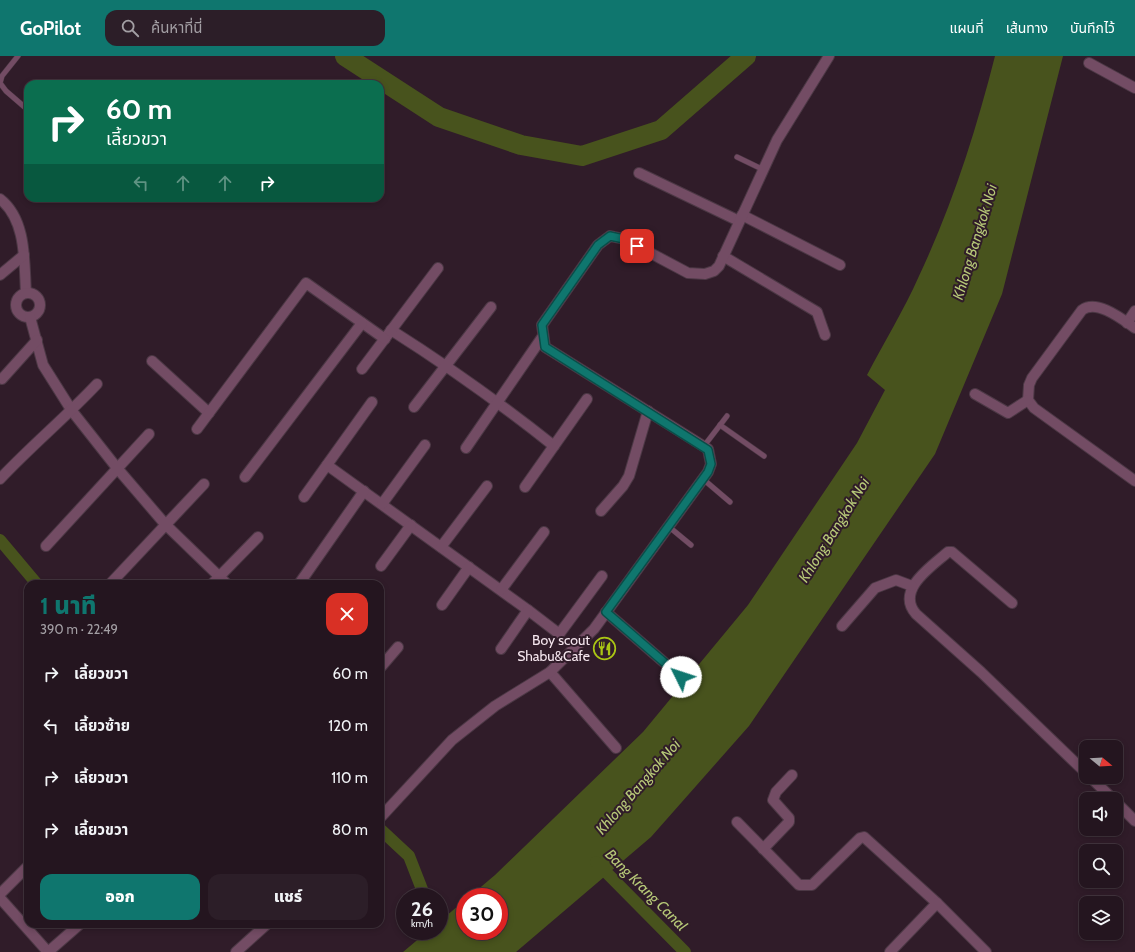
<!DOCTYPE html>
<html lang="th">
<meta charset="utf-8">
<style>
:root{--surface:#24151f;--page:#2c1e28;--text:#f1f3f6;--muted:#a39fa4;--line:#41343d;--accent:#0f766e}
body{margin:0;font-family:Cabin,"Noto Sans Thai",sans-serif;background:var(--page);color:var(--text);height:100vh;display:flex;flex-direction:column;font-size:15px;white-space:nowrap}
*{box-sizing:border-box;margin:0}
p{font-size:13px;color:var(--muted)}
.icon{flex:none;width:22px;height:22px;fill:none;stroke:currentColor;stroke-width:2;stroke-linecap:round;stroke-linejoin:round}
.map{position:relative;flex:1;overflow:hidden}
.side{position:absolute;left:24px;top:524px;width:360px;height:348px;display:flex;flex-direction:column;background:var(--surface);border-radius:12px;box-shadow:0 2px 6px #0003,0 0 0 1px var(--line)}
.side>*{flex:none}
.hud{position:absolute;left:24px;top:24px;width:360px;height:122px;border-radius:12px;box-shadow:0 2px 6px #0003,0 0 0 1px var(--line);background:#0b6e4f;color:#fff;overflow:hidden}
.needle{width:26px;rotate:108deg}
.buttons{position:absolute;left:1079px;top:684px;display:grid;gap:8px}
.buttons a{display:grid;place-items:center;width:44px;height:44px;border-radius:8px;background:var(--surface);box-shadow:0 2px 6px #0003,0 0 0 1px var(--line);font-size:20px}
.speed{position:absolute;left:396px;top:832px;display:flex;gap:8px;font-size:20px;font-weight:700;text-align:center}
.speed>*{display:grid;place-content:center;width:52px;height:52px;border-radius:50%;background:var(--surface);box-shadow:0 2px 6px #0003,0 0 0 1px var(--line);line-height:1}
.speed small{font-size:10px;font-weight:400}
.speed .limit{border:6px solid #d22;background:#fff;color:#111}
.pin{position:absolute;display:grid;place-items:center;width:34px;height:34px;color:#fff;margin:-17px;border-radius:8px;box-shadow:0 2px 6px #0006}
.me{position:absolute;width:44px;margin:-22px;rotate:311deg;stroke-linejoin:round;filter:drop-shadow(0 0 3px #0008)}
.turn{display:flex;align-items:center;gap:14px;height:84px;padding:0 16px;font-size:18px}
.turn .icon{width:52px;height:52px;stroke-width:2.5}
.turn b{display:block;font-size:28px;line-height:34px}
.lanes{display:flex;align-items:center;height:38px;padding:0 16px;background:#0003;justify-content:center;gap:20px;direction:ltr}
.lanes .off{opacity:.35}
.round{display:grid;place-items:center;flex:none;width:42px;height:42px;border-radius:12px;background:var(--page)}
.summary{display:flex;align-items:center;justify-content:space-between;height:68px;padding:0 16px}
h1{font-size:24px;font-weight:800;line-height:30px;color:var(--accent)}
.button{display:flex;gap:8px;margin-top:auto;padding:8px 16px}
.button a{flex:1;height:46px;border-radius:12px;background:var(--accent);color:#fff;font-size:16px;font-weight:800;line-height:46px;text-align:center}
.button a+a{background:var(--page);color:var(--text)}
ul{padding:0;list-style:none}
li{display:flex;align-items:center;gap:12px;height:52px;padding:0 16px}
li div{flex:1}
li b{display:block;font-size:15px}
li em{font-style:normal}
header{display:flex;align-items:center;gap:24px;box-sizing:border-box;height:56px;padding:0 20px;background:var(--accent);color:#fff}
header strong{font-size:19px}
nav{display:flex;gap:22px;margin-inline-start:auto;font-size:14px}
.search{width:280px;height:36px;background:var(--page);display:flex;align-items:center;gap:10px;box-sizing:border-box;padding:0 14px;border-radius:12px;color:var(--muted);font-size:15px}
.map>svg:first-child{display:block}
</style>
<header>
<strong>GoPilot</strong>
<div class="search"><svg class="icon" aria-label="search" viewBox="0 0 24 24"><circle cx="10" cy="10" r="6"/><path d="M15 15l6 6"/></svg>ค้นหาที่นี่</div>
<nav><a>แผนที่</a><a>เส้นทาง</a><a>บันทึกไว้</a></nav>
</header>
<div class="map">
<svg width="1135" height="896" viewBox="0 0 1135 896">
<rect width="100%" height="100%" fill="#301c29"/>
<path fill="#48531d" d="M995 0H1063L1002 238 935 398 749 670 651 781 516 896H403L428 875H439V866L465 844V875H499V841H469L495 819 643 676 748 549 857 387 885 334 867 319C884 286 904 254 919 220 952 150 976 75 995 0Z"/>
<g fill="none" stroke-linecap="round" stroke-linejoin="round">
<g stroke="#48531d" stroke-width="12">
<path d="M0 484 37 528"/>
<path d="M380 773 409 800 425 841"/>
<path d="M596 806 685 896"/>
</g>
<path stroke="#48531d" stroke-width="20" d="M345 0 439 61 521 89 582 100 661 74 746 0"/>
<defs>
<g id="lane">
<path d="M18 0 2 20 0 27 6 35 28 54"/>
<path d="M737 101 764 114"/>
<path d="M720 369 764 400"/>
<path d="M704 390 727 360"/>
<path d="M703 423 730 446"/>
<path d="M668 470 691 489"/>
</g>
<g id="street">
<path d="M1089 7 1135 32"/>
<path d="M639 117 739 165"/>
<path d="M0 143C27 164 24 207 26 237"/>
<path d="M742 159 840 209"/>
<path d="M723 200 817 256 825 279"/>
<path d="M0 219 24 199"/>
<circle cx="28" cy="249" r="12"/>
<path d="M30 261 43 309 72 355 117 412 165 468 227 528"/>
<path d="M1127 267 1135 255"/>
<path d="M1135 272C1122 263 1097 243 1082 254L1032 322 1029 329 1028 344 1034 352 1135 425"/>
<path d="M391 274C448 310 501 348 554 390"/>
<path d="M152 305 209 357"/>
<path d="M362 313 438 212"/>
<path d="M2 323 37 284"/>
<path d="M975 338 1008 357 1028 344"/>
<path d="M414 351 491 251"/>
<path d="M197 373 306 227 385 283"/>
<path d="M466 392 543 280"/>
<path d="M327 409 528 554 558 577H560L602 520"/>
<path d="M245 421 362 267"/>
<path d="M0 423C31 390 66 361 97 328"/>
<path d="M525 431 587 343"/>
<path d="M304 441 372 346"/>
<path d="M382 448 425 389"/>
<path d="M601 455 623 430 629 420 648 355"/>
<path d="M46 490 149 378"/>
<path d="M441 491 487 430"/>
<path d="M381 510 411 469"/>
<path d="M110 528 204 428"/>
<path d="M212 528 258 481"/>
<path d="M299 528 364 435"/>
<path d="M501 534 544 476"/>
<path d="M1012 547 952 496H948C932 510 895 534 916 558L981 616 1086 717"/>
<path d="M442 549 469 511"/>
<path d="M606 556 681 621"/>
<path d="M842 570 875 532 896 524 912 530"/>
<path d="M501 593 528 554"/>
<path d="M380 612 398 591"/>
<path d="M550 616 616 692"/>
<path d="M1090 721 1113 743"/>
<path d="M1116 746 1135 765"/>
<path d="M380 762 452 684 495 650 550 616 594 573 708 416 711 408 708 393 545 291 542 269 598 189 610 180 624 183 688 217 705 218 714 215 719 210 777 84 829 0"/>
<path d="M737 766 799 829H812L860 782 864 781 937 847 986 896"/>
<path d="M763 793 789 766V762L773 744 776 736 792 719"/>
<path d="M0 838 28 810"/>
<path d="M0 842 48 896"/>
<path d="M48 896 80 868"/>
<path d="M236 896 267 868"/>
<path d="M890 896 937 847"/>
</g>
</defs>
<use href="#lane" stroke="#4c3845" stroke-width="6"/>
<use href="#street" stroke="#4c3845" stroke-width="12"/>
<use href="#lane" stroke="#734c64" stroke-width="5"/>
<use href="#street" stroke="#734c64" stroke-width="10"/>
</g>
<g fill="none" stroke-linecap="round" stroke-linejoin="round">
<defs>
<path id="route" d="M637 190 624 183 610 180 598 189 542 269 545 291 708 394 711 408 708 416 606 556 681 621"/>
</defs>
<use href="#route" stroke="#0a4d48" stroke-width="10"/>
<use href="#route" stroke="#0f766e" stroke-width="7"/>
</g>
<defs>
<symbol id="restaurant-ring" viewBox="-11 -11 22 22"><circle r="9.5" fill="#301c29" stroke="#abc614" stroke-width="1.5"/><path d="M-5-6h1v4h1v-4h1v4h1v-4h1v5L-1.5 .5V6h-2V.5L-5-1ZM5-6V6H3V1.5H1.5Q1.5-4 5-6Z" fill="#abc614"/></symbol>
</defs>
<g fill-rule="evenodd">
<use href="#restaurant-ring" x="592" y="580" width="25" height="25"/>
</g>
<g text-anchor="middle" dominant-baseline="central" stroke-width="4" stroke-linejoin="round" paint-order="stroke">
<g font-size="14" fill="#f5e6ee" stroke="#301c29" text-anchor="end">
<text x="590" y="584">Boy scout<tspan x="590" dy="16">Shabu&amp;Cafe</tspan></text>
</g>
<g font-size="15" font-style="italic" fill="#b7c978" stroke="#301c29">
<text transform="translate(975 186) rotate(-73)">Khlong Bangkok Noi</text>
<text transform="translate(834 474) rotate(-58)">Khlong Bangkok Noi</text>
<text transform="translate(638 731) rotate(-49)">Khlong Bangkok Noi</text>
<text transform="translate(646 834) rotate(45)">Bang Krang Canal</text>
</g>
</g>
</svg>
<div class="buttons">
<a><svg class="needle" viewBox="-14 -14 28 28"><path d="M0-13l5 13h-10z" fill="#e53935"/><path d="M0 13l5-13h-10z" fill="#a39fa4"/></svg></a>
<a><svg class="icon" aria-label="sound" viewBox="0 0 24 24"><path d="M4 9h4l5-4v14l-5-4H4zM17 9q2 3 0 6"/></svg></a>
<a><svg class="icon" aria-label="search" viewBox="0 0 24 24"><circle cx="10" cy="10" r="6"/><path d="M15 15l6 6"/></svg></a>
<a><svg class="icon" aria-label="layers" viewBox="0 0 24 24"><path d="M12 4l9 5-9 5-9-5zM3 14l9 5 9-5"/></svg></a>
</div>
<div class="speed"><div>26<small>km/h</small></div><div class="limit">30</div></div>
<div class="pin" style="left:637px;top:190px;background:#d93025"><svg class="icon" aria-label="arrive" viewBox="0 0 24 24"><path d="M6 21V4h12l-3 4 3 4H6"/></svg></div>
<svg class="me" style="left:681px;top:621px" viewBox="-20 -20 40 40"><circle r="19" fill="#fff"/><path d="M0-13L10 11 0 6-10 11z" fill="#0f766e"/></svg>
<div class="hud">
<div class="turn"><svg class="icon" aria-label="right" viewBox="0 0 24 24"><path d="M7 20v-9h11M14 6l5 5-5 5"/></svg><div><b>60 m</b>เลี้ยวขวา</div></div>
<div class="lanes"><svg class="icon off" aria-label="left" viewBox="0 0 24 24"><path d="M17 20v-9H6M10 6l-5 5 5 5"/></svg><svg class="icon off" aria-label="ahead" viewBox="0 0 24 24"><path d="M12 20V5M6 11l6-6 6 6"/></svg><svg class="icon off" aria-label="ahead" viewBox="0 0 24 24"><path d="M12 20V5M6 11l6-6 6 6"/></svg><svg class="icon" aria-label="right" viewBox="0 0 24 24"><path d="M7 20v-9h11M14 6l5 5-5 5"/></svg></div>
</div>
<section class="side">
<div class="summary"><div><h1>1 นาที</h1><p>390 m · 22:49</p></div><a class="round" style="background:#d93025;color:#fff"><svg class="icon" aria-label="close" viewBox="0 0 24 24"><path d="M6 6l12 12M18 6L6 18"/></svg></a></div>
<ul>
<li><svg class="icon" aria-label="right" viewBox="0 0 24 24"><path d="M7 20v-9h11M14 6l5 5-5 5"/></svg><div><b>เลี้ยวขวา</b></div><em>60 m</em></li>
<li><svg class="icon" aria-label="left" viewBox="0 0 24 24"><path d="M17 20v-9H6M10 6l-5 5 5 5"/></svg><div><b>เลี้ยวซ้าย</b></div><em>120 m</em></li>
<li><svg class="icon" aria-label="right" viewBox="0 0 24 24"><path d="M7 20v-9h11M14 6l5 5-5 5"/></svg><div><b>เลี้ยวขวา</b></div><em>110 m</em></li>
<li><svg class="icon" aria-label="right" viewBox="0 0 24 24"><path d="M7 20v-9h11M14 6l5 5-5 5"/></svg><div><b>เลี้ยวขวา</b></div><em>80 m</em></li>
</ul>
<div class="button"><a>ออก</a><a>แชร์</a></div>
</section>
</div>
